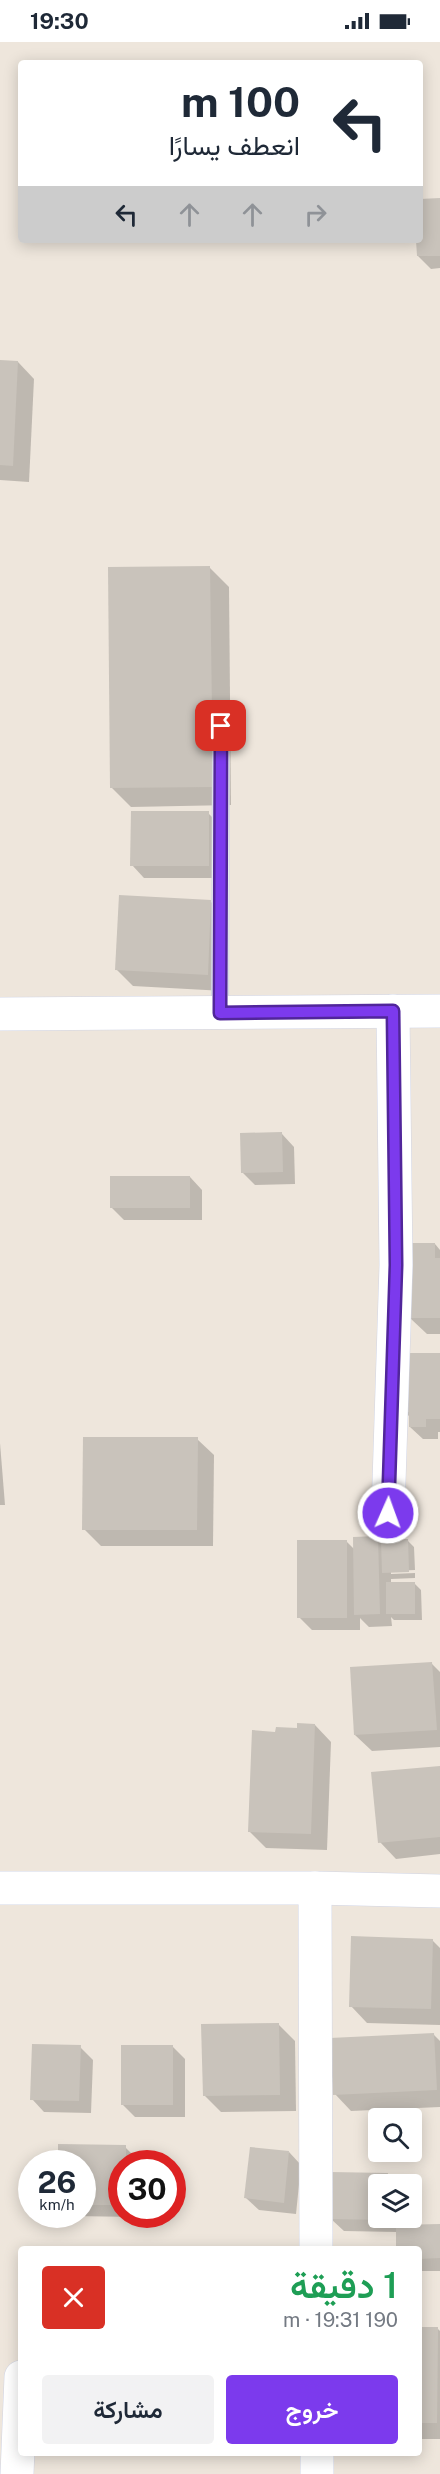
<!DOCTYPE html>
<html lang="ar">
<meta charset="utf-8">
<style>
:root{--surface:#fff;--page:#f2f2f3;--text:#1f2937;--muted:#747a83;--accent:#7c3aed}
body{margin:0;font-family:"Public Sans",Vazirmatn,sans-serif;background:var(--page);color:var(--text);direction:rtl;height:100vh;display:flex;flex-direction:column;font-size:22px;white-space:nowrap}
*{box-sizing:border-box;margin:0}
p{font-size:20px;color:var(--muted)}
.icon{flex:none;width:33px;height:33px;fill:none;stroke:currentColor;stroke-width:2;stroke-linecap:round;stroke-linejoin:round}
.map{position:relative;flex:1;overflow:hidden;direction:ltr}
.details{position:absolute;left:18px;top:2204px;width:404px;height:210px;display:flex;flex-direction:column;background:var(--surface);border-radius:6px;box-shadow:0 3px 15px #0003;direction:rtl}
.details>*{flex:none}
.banner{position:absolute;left:18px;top:18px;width:405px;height:183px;border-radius:6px;box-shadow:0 3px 15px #0003;direction:rtl;background:#fff;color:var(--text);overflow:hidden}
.fabs{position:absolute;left:368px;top:2066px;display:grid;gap:12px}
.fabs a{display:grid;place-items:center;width:54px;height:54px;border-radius:6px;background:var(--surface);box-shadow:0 3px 15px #0003;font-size:30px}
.speed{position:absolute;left:18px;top:2108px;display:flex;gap:12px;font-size:30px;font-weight:700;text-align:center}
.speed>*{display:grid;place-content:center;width:78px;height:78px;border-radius:50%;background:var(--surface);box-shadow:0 3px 15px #0003;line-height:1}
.speed small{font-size:15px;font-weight:400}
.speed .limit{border:9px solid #d22;background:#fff;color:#111}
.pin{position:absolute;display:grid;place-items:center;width:51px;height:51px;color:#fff;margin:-26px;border-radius:12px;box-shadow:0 3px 9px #0006}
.me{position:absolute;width:66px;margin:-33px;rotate:2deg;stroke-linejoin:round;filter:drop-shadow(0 0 4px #0008)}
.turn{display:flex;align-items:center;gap:21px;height:126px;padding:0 24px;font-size:27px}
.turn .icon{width:78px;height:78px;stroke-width:2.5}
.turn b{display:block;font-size:42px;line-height:51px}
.lanes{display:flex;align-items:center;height:57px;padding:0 24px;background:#0003;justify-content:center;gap:30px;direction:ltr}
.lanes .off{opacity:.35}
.round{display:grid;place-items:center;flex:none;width:63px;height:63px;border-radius:6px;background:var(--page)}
.summary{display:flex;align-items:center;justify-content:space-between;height:102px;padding:0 24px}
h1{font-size:36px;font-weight:600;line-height:45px;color:#1e9e55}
.cta{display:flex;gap:12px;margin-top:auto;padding:12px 24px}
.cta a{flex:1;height:69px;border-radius:6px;background:var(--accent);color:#fff;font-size:24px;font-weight:600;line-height:69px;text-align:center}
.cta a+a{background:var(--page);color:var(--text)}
.status{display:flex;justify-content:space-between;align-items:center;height:42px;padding:0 30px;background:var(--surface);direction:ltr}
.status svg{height:16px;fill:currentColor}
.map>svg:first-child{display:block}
</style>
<div class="status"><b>19:30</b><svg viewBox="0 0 49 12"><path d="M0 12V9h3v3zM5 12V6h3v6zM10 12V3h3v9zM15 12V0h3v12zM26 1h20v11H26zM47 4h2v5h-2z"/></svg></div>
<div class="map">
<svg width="440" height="2432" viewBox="0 0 440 2432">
<rect width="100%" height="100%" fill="#eee6dc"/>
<g fill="#0003">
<path d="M440 158V226L431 227 418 214 420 159Z"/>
<path d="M0 320H18L34 337 29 440 0 438Z"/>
<path d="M210 526 229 545 231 763 131 765 112 746Z"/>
<path d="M208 771 221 784V836H144L132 823Z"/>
<path d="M210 859 227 876 224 949 133 944 117 928Z"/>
<path d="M282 1092 294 1105 295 1142 255 1143 242 1130Z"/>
<path d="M190 1135 202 1148V1178H124L111 1165Z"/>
<path d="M435 1202 440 1208V1292H427L410 1276Z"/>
<path d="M440 1313V1390H438V1397H423L410 1385V1375L405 1370Z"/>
<path d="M197 1397 214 1413 213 1504H101L84 1487Z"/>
<path d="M0 1401 5 1463H0Z"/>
<path d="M378 1496 383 1501 407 1498 414 1505 415 1528 391 1529V1532L415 1531V1536L391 1537V1542L414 1541 421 1548 422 1578H394L391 1575 392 1584 369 1585 360 1576V1588H312L299 1575 347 1500 355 1508Z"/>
<path d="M432 1622 440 1630V1705L372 1709 355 1693Z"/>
<path d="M315 1683 331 1700 327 1808 266 1806 250 1790 276 1691Z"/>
<path d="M440 1725V1812L396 1817 380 1800Z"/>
<path d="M432 1898 440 1906V1983L367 1981 351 1964Z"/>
<path d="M278 1982 295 1999 296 2069 221 2070 204 2053Z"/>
<path d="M434 1993 440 1999V2065L351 2069 335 2052Z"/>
<path d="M172 2004 185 2017V2075H135L122 2062Z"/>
<path d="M80 2005 93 2018 91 2071 44 2070 32 2057Z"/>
<path d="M125 2105 138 2118V2121H122V2172H137V2175L71 2174 69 2172H82V2121H59Z"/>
<path d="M289 2110 301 2123 296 2172 259 2168 246 2156Z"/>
<path d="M387 2133 396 2142H378V2175H399V2184L440 2183V2229H418V2206H397V2190L344 2189 331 2177Z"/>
<path d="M418 2286H437L440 2289V2397H418Z"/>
</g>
<g fill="#c9c3bb">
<path d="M440 156V214H417L416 198H420V157Z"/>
<path d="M0 318 18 319 13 424 0 423Z"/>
<path d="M210 524 213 745 110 746 108 525Z"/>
<path d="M131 769H209V824H130Z"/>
<path d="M119 853 211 858 208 933 115 928Z"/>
<path d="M282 1090 283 1130 241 1131 240 1091Z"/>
<rect x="110" y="1134" width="80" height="32"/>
<path d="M411 1201H435V1216H440V1276H409Z"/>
<path d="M407 1311H440V1377H426V1385H409V1370H403Z"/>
<path d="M83 1395H198L197 1488H82Z"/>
<path d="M378 1494 380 1572 354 1573 353 1495Z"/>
<path d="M381 1497H408L409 1530 382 1531Z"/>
<rect x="297" y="1498" width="50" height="78"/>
<rect x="386" y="1540" width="29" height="32"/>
<path d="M432 1620 437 1688 354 1693 350 1625Z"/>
<path d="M297 1681 315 1682 311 1792 248 1790 252 1688 275 1690 276 1685 297 1686Z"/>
<path d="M440 1724V1795L378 1801 371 1730Z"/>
<path d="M351 1894 433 1897 431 1967 349 1965Z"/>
<path d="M279 1981 280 2053 203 2054 201 1982Z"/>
<path d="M434 1991 437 2048 333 2053 330 1996Z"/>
<path d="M32 2002 81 2003 79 2059 30 2058Z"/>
<rect x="121" y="2003" width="52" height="60"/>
<path d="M58 2102 126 2103V2121H122V2163H82V2121H58Z"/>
<path d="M250 2105 289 2109 284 2161 244 2156Z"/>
<path d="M330 2130 388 2131 387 2142H378V2175H387V2178L329 2177Z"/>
<path d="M440 2182V2216L418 2217V2206H396V2183Z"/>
<path d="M418 2285H438L437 2381H418Z"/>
</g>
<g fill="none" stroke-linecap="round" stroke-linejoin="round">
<defs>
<path id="lane" d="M220 971 221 684"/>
<g id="street">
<path d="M388 1471 396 1223 393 969"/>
<path d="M0 1846H315L440 1849"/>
<path d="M315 1846 316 2206"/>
<path d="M317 2410V2432"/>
<path d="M17 2432 21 2335"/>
</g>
<path id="secondary" d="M0 972 440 969"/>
</defs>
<use href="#lane" stroke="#d1d5e5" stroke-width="18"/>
<use href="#street" stroke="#d1d5e5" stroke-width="34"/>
<use href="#secondary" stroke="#d1d5e5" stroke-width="34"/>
<use href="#lane" stroke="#fff" stroke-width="16"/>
<use href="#street" stroke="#fff" stroke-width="33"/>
<use href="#secondary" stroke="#fff" stroke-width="33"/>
</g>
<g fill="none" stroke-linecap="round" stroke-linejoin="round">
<defs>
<path id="route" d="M221 684 220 971 393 969 396 1223 388 1471"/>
</defs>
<use href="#route" stroke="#51269a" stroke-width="15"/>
<use href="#route" stroke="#7c3aed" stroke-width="10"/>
</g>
</svg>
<div class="fabs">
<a><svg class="icon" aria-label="search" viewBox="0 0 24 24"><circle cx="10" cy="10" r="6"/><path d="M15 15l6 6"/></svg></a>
<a><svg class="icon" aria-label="layers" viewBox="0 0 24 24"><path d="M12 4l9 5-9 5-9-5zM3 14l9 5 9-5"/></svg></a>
</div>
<div class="speed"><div>26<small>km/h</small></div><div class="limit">30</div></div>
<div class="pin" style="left:221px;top:684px;background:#d93025"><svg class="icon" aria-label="arrive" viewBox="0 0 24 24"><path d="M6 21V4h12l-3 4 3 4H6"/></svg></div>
<svg class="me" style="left:388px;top:1471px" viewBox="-20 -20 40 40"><circle r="17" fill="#7c3aed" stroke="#fff" stroke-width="3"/><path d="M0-11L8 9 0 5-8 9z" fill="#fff"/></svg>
<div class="banner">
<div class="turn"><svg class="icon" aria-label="left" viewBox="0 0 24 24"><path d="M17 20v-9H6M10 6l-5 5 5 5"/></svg><div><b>100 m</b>انعطف يسارًا</div></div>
<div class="lanes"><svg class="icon" aria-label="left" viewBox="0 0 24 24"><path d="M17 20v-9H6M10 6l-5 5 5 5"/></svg><svg class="icon off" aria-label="ahead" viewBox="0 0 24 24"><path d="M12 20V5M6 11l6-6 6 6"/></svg><svg class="icon off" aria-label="ahead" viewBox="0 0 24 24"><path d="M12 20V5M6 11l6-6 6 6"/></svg><svg class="icon off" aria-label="right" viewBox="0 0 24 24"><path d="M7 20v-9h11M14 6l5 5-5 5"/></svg></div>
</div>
<section class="details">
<div class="summary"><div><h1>1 دقيقة</h1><p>190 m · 19:31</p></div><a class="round" style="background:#d93025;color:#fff"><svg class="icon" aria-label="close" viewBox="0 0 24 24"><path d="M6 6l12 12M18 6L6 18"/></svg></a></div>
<div class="cta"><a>خروج</a><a>مشاركة</a></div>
</section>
</div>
